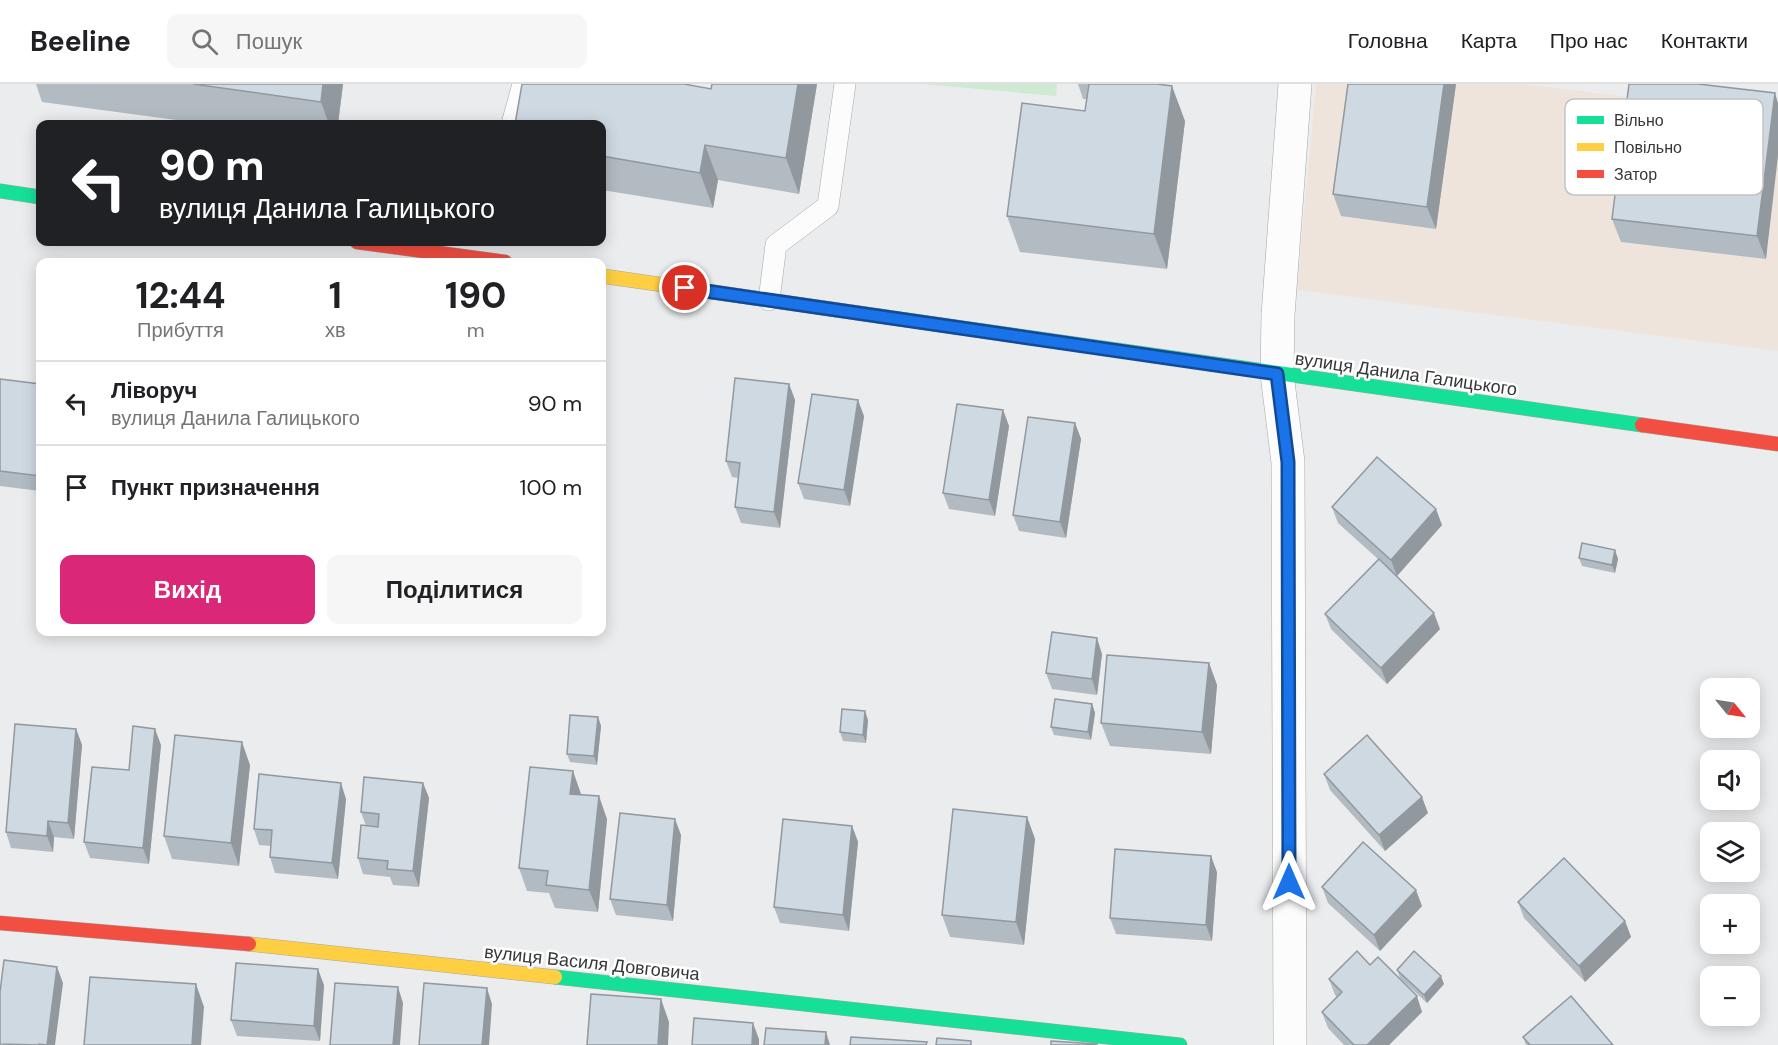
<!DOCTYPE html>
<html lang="uk">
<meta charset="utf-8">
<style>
:root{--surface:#fff;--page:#f6f6f6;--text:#202124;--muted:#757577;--line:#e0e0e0;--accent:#db2777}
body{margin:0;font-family:"DM Sans",sans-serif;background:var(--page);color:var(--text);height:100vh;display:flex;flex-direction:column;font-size:22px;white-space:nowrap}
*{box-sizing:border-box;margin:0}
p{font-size:20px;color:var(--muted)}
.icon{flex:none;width:33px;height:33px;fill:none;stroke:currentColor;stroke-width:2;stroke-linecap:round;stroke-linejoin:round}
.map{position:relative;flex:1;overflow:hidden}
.side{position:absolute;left:36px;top:174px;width:570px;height:378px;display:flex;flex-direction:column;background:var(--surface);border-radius:12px;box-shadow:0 3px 15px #0003}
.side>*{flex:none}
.banner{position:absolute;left:36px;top:36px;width:570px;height:126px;border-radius:12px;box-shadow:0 3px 15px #0003;background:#202124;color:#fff;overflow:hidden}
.needle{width:39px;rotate:120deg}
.tools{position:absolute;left:1700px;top:594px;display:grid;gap:12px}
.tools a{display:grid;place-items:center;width:60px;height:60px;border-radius:12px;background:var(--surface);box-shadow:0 3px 15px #0003;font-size:30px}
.pin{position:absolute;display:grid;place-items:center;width:51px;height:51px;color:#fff;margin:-26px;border:3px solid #fff;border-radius:50%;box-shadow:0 2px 6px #0007}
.me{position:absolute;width:66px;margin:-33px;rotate:0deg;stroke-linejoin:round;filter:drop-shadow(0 0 4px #0008)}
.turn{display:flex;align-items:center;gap:21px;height:126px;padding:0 24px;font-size:27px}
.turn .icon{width:78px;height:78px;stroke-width:2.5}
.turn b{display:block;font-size:42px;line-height:51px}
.eta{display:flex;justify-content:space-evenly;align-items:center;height:102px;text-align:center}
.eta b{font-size:36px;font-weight:700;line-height:42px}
.primary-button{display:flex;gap:12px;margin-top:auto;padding:12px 24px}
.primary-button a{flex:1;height:69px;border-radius:12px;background:var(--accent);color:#fff;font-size:24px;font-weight:700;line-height:69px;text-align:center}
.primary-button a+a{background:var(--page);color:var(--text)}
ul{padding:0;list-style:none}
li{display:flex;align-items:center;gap:18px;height:84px;padding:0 24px;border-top:2px solid var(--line)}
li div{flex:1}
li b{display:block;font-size:22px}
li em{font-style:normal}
header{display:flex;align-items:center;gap:36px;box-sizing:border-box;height:84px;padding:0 30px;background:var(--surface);border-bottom:2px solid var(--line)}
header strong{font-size:28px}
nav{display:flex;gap:33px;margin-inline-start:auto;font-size:21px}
.search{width:420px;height:54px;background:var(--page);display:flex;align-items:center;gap:15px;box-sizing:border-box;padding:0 21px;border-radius:12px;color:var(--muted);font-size:22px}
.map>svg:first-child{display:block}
</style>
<header>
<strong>Beeline</strong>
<div class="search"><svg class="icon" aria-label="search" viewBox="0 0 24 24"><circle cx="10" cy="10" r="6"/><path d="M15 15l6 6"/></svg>Пошук</div>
<nav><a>Головна</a><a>Карта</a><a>Про нас</a><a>Контакти</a></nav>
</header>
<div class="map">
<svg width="1778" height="961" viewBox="0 0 1778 961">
<rect width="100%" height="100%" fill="#ebeced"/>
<path fill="#eee4dc" d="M1316 0H1522L1778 31V267L1297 206Z"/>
<path fill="#ceead2" d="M923 0H1057L1056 12Z"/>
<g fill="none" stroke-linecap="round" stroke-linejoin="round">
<defs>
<g id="lane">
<path d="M512 40 523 0"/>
<path d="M769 216 776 161 828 122 845 0"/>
</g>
<path id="street" d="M1290 961 1288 378 1277 290 1278 231 1295 0"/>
<g id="fast">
<path d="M0 107 40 113"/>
<path d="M879 232 1642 341"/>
<path d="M555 893 1180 961"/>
</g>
<g id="slow">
<path d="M602 192 879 232"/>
<path d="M249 860 555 893"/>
</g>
<g id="jam">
<path d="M357 158 505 178"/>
<path d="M1642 341 1778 360"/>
<path d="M0 839 249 860"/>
</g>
</defs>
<use href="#lane" stroke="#a6a7a8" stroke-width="22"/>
<use href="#street" stroke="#a6a7a8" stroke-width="34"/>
<use href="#fast" stroke="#a6a7a8" stroke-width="15"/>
<use href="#slow" stroke="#a6a7a8" stroke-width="15"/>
<use href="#jam" stroke="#a6a7a8" stroke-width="15"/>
<use href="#lane" stroke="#fcfcfc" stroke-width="21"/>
<use href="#street" stroke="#fcfcfc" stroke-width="33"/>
<use href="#fast" stroke="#16e098" stroke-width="14"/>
<use href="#slow" stroke="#ffcf43" stroke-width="14"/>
<use href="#jam" stroke="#f24e42" stroke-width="14"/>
</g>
<g fill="#b2bbc2">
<path d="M36 0H343L338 40H206L42 18Z"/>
<path d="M712 0H817L799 110 718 96 713 124 602 106V40L711 5Z"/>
<path d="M1078 0H1159L1185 37 1167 185 1020 168 1007 132 1085 27 1087 15H1083Z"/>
<path d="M1456 0 1436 145 1341 132 1333 110Z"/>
<path d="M1775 9 1766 175 1621 158 1612 135Z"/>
<path d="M0 295 40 300V407L0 402Z"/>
<path d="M789 300 795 316 780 444 741 439 735 423 738 394 732 393 726 377Z"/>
<path d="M1003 326 1009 342 995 432 949 425 943 409Z"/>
<path d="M864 332 850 422 804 415 798 399Z"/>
<path d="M1075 339 1081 355 1066 454 1019 447 1013 431Z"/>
<path d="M1332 423 1442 441 1397 492 1440 545 1387 600 1331 545 1325 530 1378 475 1338 439Z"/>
<path d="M1615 466 1618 475 1615 489 1582 482 1579 474Z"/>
<path d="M1102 570 1097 611 1052 605 1046 589Z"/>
<path d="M1209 579 1217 601 1211 670 1110 662 1101 639Z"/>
<path d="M1092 620 1095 629 1091 656 1054 651 1051 643Z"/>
<path d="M598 633 601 642 597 681 570 678 567 670Z"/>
<path d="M868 636 866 659 843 657 840 648Z"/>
<path d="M76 645 82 661 74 755 54 753 53 768 11 764 6 748Z"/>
<path d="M161 661 149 780 90 774 84 758 129 686Z"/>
<path d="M250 681 239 782 172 775 164 752Z"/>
<path d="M1324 690 1428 729 1385 767 1330 706Z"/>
<path d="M423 699 429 714 419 803 393 801 390 793 363 790 358 774 366 742 361 728Z"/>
<path d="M581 711 607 735 598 828 555 824 549 809 527 807 519 784Z"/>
<path d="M346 715 338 795 275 789 270 773 271 762 259 761 254 745Z"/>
<path d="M1027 733 1035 755 1024 861 950 853 942 831Z"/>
<path d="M852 742 858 758 849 847 780 839 774 823Z"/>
<path d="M681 751 673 837 616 831 610 815Z"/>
<path d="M1217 788 1212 857 1116 850 1110 834Z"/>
<path d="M1322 803 1422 822 1380 867 1328 819Z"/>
<path d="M1518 818 1625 837 1631 853 1585 898 1524 834Z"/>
<path d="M1370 881 1422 928 1389 961H1344L1328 944 1322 928 1337 913 1335 911 1329 895Z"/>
<path d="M1397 886 1444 900 1427 919 1400 894Z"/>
<path d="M324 901 320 957 237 952 231 936Z"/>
<path d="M1523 953 1613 961H1526Z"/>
</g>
<g fill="#91989e">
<path d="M323 0H343L338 40H329L321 18Z"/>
<path d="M798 0H817L799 110 786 74Z"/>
<path d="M1444 0H1456L1436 145 1427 123Z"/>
<path d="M1172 2 1185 37 1167 185 1154 150Z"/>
<path d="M1775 9 1778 19V72L1766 175 1757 152Z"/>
<path d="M705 61 718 96 713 124 700 89Z"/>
<path d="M789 300 795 316 780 444 774 428Z"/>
<path d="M858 316 864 332 850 422 844 406Z"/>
<path d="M1003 326 1009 342 995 432 989 416Z"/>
<path d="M1075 339 1081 355 1066 454 1060 438Z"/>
<path d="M1436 425 1442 441 1397 492 1391 476Z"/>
<path d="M1615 466 1618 475 1615 489 1612 481Z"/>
<path d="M1434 529 1440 545 1387 600 1381 584Z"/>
<path d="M1097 554 1102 570 1097 611 1092 595Z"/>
<path d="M1209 579 1217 601 1211 670 1202 648Z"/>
<path d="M1092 620 1095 629 1091 656 1088 648Z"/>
<path d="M865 627 868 636 866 659 863 651Z"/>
<path d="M598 633 601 642 597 681 594 672Z"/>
<path d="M76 645 82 661 74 755 68 739Z"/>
<path d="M155 645 161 661 149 780 143 764Z"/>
<path d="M242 658 250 681 239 782 231 759Z"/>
<path d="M573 687 581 710 579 732 570 710Z"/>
<path d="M341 699 346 715 338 795 332 779Z"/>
<path d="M423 699 429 714 419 803 413 787Z"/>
<path d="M599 712 607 735 598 828 589 806Z"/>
<path d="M1422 713 1428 729 1385 767 1379 751Z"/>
<path d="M1027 733 1035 755 1024 861 1016 838Z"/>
<path d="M675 735 681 751 673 837 667 821Z"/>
<path d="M48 737 54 753 53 768 47 752Z"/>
<path d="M852 742 858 758 849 847 843 831Z"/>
<path d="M1211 772 1217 788 1212 857 1206 841Z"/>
<path d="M1416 806 1422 822 1380 867 1374 851Z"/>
<path d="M1625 837 1631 853 1585 898 1579 882Z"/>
<path d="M57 883 63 899 55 961H47Z"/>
<path d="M318 885 324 901 320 957 314 942Z"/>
<path d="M1441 892 1444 900 1427 919 1424 911Z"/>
<path d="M196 900 204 923 201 961H192Z"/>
<path d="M398 903 403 919 400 961H393Z"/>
<path d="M487 904 492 920 489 961H482Z"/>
<path d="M1417 912 1422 928 1389 961H1367Z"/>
<path d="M661 915 669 938 668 961H658Z"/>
<path d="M753 939 759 955V961H752Z"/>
<path d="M826 948 830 961H825Z"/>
</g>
<g fill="#cfd9e2" stroke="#91989e" stroke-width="1.5">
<path d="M193 0H323L321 18Z"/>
<path d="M522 0H684L711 5 712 0H798L786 74 705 61 700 89 602 72V40H515Z"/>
<path d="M1089 0H1157L1172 2 1154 150 1007 132 1022 19 1085 27Z"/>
<path d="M1348 0H1444L1427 123 1333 110Z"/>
<path d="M1629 0H1698L1775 9 1757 152 1612 135Z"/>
<path d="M735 294 789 300 774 428 735 423 740 379 726 377Z"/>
<path d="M0 295 40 300V392L0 387Z"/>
<path d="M812 310 858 316 844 406 798 399Z"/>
<path d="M957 320 1003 326 989 416 943 409Z"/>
<path d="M1028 333 1075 339 1060 438 1013 431Z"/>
<path d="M1377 373 1436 425 1391 476 1332 423Z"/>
<path d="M1582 459 1615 466 1612 481 1579 474Z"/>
<path d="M1379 475 1434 529 1381 584 1325 530Z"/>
<path d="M1052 548 1097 554 1092 595 1046 589Z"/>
<path d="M1107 571 1209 579 1202 648 1101 639Z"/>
<path d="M1055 615 1092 620 1088 648 1051 643Z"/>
<path d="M842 625 865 627 863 651 840 648Z"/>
<path d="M570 631 598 633 594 672 567 670Z"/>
<path d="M15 640 76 645 68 739 48 737 47 752 6 748Z"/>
<path d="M133 642 155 645 143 764 84 758 92 683 129 686Z"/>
<path d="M175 651 242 658 231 759 164 752Z"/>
<path d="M1367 651 1422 713 1379 751 1324 690Z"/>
<path d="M530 683 573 687 570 710 599 712 589 806 546 801 548 787 519 784Z"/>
<path d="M259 690 341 699 332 779 270 773 272 746 254 745Z"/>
<path d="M364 693 423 699 413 787 387 785 388 777 358 774 361 741 378 743 379 730 361 728Z"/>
<path d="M953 725 1027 733 1016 838 942 831Z"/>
<path d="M620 729 675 735 667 821 610 815Z"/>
<path d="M783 735 852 742 843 831 774 823Z"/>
<path d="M1363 758 1416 806 1374 851 1322 803Z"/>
<path d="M1115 765 1211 772 1206 841 1110 834Z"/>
<path d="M1564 774 1625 837 1579 882 1518 818Z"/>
<path d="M1357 867 1370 881 1378 873 1417 912 1367 961H1354L1322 928 1342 908 1329 895Z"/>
<path d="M1414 867 1441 892 1424 911 1397 886Z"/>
<path d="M4 876 57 883 47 961 39 960V961L0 960V908Z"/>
<path d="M236 879 318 885 314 942 231 936Z"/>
<path d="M90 893 196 900 192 961H84Z"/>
<path d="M335 899 398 903 393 961H330Z"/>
<path d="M424 899 487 904 482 961H419Z"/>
<path d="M591 910 661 915 658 961H587Z"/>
<path d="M1571 912 1613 961H1530L1523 953Z"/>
<path d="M694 934 753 939 752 961H692Z"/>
<path d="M766 944 826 948 825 961H764Z"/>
<path d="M851 953 927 958 926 961H850Z"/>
<path d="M937 954 971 957V961H936Z"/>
<path d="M1051 957 1097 960V961H1051Z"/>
</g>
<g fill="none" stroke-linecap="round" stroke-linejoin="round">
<defs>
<path id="route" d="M685 204 1277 290 1288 378 1289 798"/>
</defs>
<use href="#route" stroke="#114b97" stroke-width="15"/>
<use href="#route" stroke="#1a73e8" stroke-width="10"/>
</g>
<g text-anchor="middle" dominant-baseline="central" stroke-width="5" stroke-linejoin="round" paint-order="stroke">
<g font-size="18" fill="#363738" stroke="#fff">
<text transform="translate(1406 290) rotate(8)">вулиця Данила Галицького</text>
<text transform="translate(592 879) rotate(6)">вулиця Василя Довговича</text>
</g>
</g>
<rect x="1565" y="15" width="198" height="96" rx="9" fill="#fff" stroke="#c3c3c3" stroke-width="1.5"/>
<rect x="1577" y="32" width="27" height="8" fill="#16e098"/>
<rect x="1577" y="59" width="27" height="8" fill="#ffcf43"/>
<rect x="1577" y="86" width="27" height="8" fill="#f24e42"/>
<g font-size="16" fill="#363738">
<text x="1614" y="42">Вільно</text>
<text x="1614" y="69">Повільно</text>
<text x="1614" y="96">Затор</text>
</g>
</svg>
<div class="tools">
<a><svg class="needle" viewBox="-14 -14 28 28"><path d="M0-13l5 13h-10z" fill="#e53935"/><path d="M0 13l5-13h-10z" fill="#757577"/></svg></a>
<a><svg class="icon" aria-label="sound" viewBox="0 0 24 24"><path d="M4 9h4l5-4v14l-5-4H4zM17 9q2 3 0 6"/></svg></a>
<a><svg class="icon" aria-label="layers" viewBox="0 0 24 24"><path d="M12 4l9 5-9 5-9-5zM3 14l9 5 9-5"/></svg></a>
<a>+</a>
<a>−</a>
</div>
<div class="pin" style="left:685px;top:204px;background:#d93025"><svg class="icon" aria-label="arrive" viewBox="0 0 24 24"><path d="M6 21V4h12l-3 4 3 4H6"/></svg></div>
<svg class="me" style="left:1289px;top:798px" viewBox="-20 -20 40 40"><path d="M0-17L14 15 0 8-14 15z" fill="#1a73e8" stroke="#fff" stroke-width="4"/></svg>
<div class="banner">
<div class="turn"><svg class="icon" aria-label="left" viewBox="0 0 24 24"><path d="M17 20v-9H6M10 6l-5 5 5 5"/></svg><div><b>90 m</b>вулиця Данила Галицького</div></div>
</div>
<section class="side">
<div class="eta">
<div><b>12:44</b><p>Прибуття</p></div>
<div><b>1</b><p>хв</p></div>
<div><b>190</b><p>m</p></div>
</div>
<ul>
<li><svg class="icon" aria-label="left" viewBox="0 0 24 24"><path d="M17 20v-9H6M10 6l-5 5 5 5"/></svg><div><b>Ліворуч</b><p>вулиця Данила Галицького</p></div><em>90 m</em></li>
<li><svg class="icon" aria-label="arrive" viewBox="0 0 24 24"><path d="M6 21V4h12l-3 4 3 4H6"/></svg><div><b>Пункт призначення</b></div><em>100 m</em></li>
</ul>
<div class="primary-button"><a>Вихід</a><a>Поділитися</a></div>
</section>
</div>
